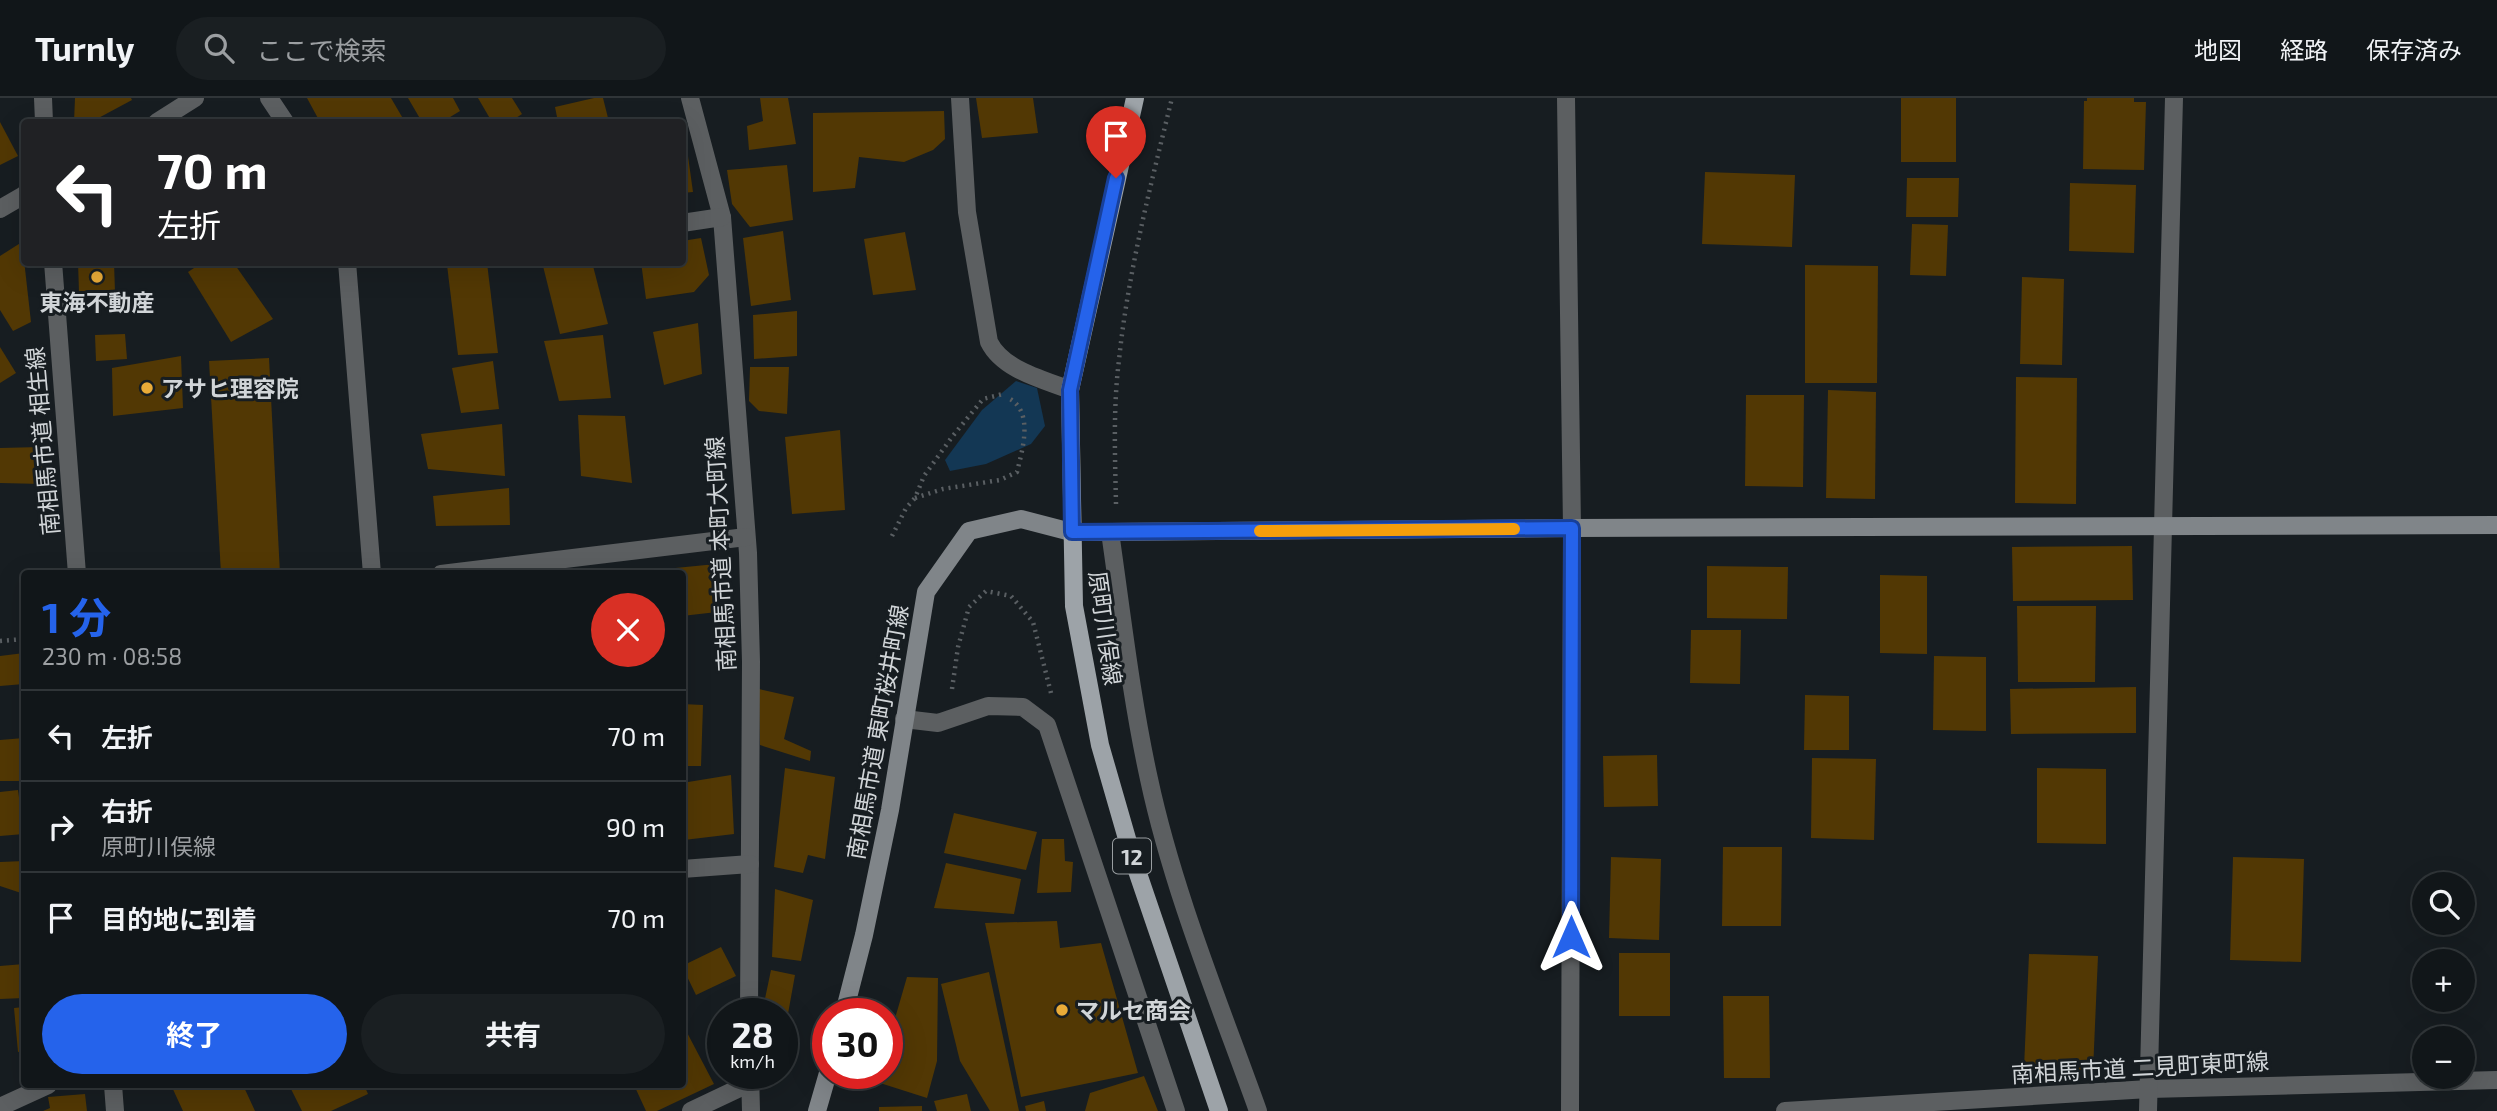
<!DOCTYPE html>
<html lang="ja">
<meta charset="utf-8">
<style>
:root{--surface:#111619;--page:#1a1f22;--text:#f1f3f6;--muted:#9c9fa2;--line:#303538;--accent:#2563eb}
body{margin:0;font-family:"Exo 2","Noto Sans JP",sans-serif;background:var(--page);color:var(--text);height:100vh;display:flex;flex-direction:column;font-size:26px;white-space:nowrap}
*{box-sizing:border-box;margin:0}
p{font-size:23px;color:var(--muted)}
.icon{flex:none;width:38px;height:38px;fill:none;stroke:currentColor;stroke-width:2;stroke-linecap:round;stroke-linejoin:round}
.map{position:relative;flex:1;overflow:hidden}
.details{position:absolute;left:21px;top:472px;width:665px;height:518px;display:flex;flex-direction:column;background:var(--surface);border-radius:7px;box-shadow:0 7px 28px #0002,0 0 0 2px var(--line)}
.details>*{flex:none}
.top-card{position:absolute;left:21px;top:21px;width:665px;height:147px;border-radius:7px;box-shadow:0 7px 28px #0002,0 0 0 2px var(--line);background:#202124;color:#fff;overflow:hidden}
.controls{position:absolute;left:2412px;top:774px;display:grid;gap:14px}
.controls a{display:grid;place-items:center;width:63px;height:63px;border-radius:50%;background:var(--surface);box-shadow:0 7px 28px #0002,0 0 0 2px var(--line);font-size:35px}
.speed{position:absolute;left:707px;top:900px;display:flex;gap:14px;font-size:35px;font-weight:700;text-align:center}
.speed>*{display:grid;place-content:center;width:91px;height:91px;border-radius:50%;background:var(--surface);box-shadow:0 7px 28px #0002,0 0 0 2px var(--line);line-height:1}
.speed small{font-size:18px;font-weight:400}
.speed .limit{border:10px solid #d22;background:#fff;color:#111}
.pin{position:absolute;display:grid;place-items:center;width:60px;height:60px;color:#fff;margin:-72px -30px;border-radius:50% 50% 50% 0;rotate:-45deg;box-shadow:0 0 7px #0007}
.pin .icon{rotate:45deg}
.me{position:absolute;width:77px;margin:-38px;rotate:0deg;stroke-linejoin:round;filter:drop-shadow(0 0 5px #0008)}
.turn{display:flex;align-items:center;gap:24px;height:147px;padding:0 21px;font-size:32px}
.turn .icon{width:91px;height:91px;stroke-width:2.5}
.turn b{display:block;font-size:49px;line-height:60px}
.round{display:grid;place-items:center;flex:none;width:74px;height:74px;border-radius:37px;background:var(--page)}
.head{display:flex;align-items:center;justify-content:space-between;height:119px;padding:0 21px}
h1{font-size:42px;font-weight:700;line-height:52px;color:var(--accent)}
.button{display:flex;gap:14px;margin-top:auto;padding:14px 21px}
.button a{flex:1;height:80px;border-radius:42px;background:var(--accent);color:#fff;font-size:28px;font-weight:700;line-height:80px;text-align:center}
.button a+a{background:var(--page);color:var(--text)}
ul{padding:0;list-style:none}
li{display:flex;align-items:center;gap:21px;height:91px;padding:0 21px;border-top:2px solid var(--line)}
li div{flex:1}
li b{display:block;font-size:26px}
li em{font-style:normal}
header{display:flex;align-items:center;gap:42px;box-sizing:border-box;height:98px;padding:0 35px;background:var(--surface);border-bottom:2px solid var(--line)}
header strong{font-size:33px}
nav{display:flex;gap:38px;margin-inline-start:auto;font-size:24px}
.search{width:490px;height:63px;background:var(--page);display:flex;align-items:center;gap:18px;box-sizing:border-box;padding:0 24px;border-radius:38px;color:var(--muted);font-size:26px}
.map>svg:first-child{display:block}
</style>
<header>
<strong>Turnly</strong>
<div class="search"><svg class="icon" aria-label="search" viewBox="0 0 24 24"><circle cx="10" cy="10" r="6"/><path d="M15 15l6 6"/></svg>ここで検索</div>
<nav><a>地図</a><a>経路</a><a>保存済み</a></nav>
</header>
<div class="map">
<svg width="2497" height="1013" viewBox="0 0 2497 1013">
<rect width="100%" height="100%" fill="#171d21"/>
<path fill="#133754" d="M1016 283 1037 290 1045 328 1031 346 986 366 950 373 945 362 982 312Z"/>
<g fill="#523804">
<path d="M75 0H131L132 2 91 24H74Z"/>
<path d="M307 0H391L405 24H320Z"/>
<path d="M408 0H453L460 13 442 24H422Z"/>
<path d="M478 0H512L522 16 510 24H492Z"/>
<path d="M594 0H603L609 24H558L555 9Z"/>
<path d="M760 0H788L796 46 749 52 747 28 763 23Z"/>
<path d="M976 0H1033L1038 35 982 40Z"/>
<rect x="1901" y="0" width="55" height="64"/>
<path d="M2087 0H2134V4H2146L2144 72 2083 71 2084 3H2087Z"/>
<path d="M944 13 945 41 933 52 904 64 859 59 855 90 813 94V15Z"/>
<path d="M0 24 18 58 0 67Z"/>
<path d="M687 51 693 94 682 95V52Z"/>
<path d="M787 67 793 122 750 129 732 106 727 72Z"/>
<path d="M1705 74 1795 77 1792 149 1702 146Z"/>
<path d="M1907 80H1959L1958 119H1906Z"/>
<path d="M2070 85 2136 87 2134 155 2069 153Z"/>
<path d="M1912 126 1948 127 1946 178 1910 177Z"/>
<path d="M783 133 791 202 751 208 743 140Z"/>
<path d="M905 134 916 192 873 197 864 141Z"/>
<path d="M701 140 709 177 694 194 646 201 641 164H682V143Z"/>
<path d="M22 144 31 224 13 233 0 212V158Z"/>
<path d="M78 164H114L115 194H79Z"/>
<path d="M203 164H233L273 221 231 244 188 174Z"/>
<path d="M542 164H592L608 226 560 236Z"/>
<path d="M487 165 498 255 458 257 447 167Z"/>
<path d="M1805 167 1878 168 1877 285H1805Z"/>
<path d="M2022 179 2064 181 2062 267 2020 266Z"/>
<path d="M797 213V258L754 261 753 217Z"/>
<path d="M698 225 702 276 664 287 653 234Z"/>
<path d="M125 236 127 261 96 263 95 237Z"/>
<path d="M603 237 611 300 559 303 544 243Z"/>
<path d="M0 249 16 275 0 285Z"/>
<path d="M181 258 183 310 113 318 112 270Z"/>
<path d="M269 260 280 476H221L209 263Z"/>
<path d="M493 263 499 311 461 315 452 270Z"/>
<path d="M750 269H789L787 316 759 313 749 303Z"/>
<path d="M2016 279 2077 280 2076 406 2015 405Z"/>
<path d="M1828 292 1876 294 1875 401 1826 400Z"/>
<path d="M1746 297H1804L1803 389 1745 388Z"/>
<path d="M578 317 625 318 632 385 581 378Z"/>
<path d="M502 326 505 378 428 371 421 336Z"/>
<path d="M840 332 845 412 792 416 785 339Z"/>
<path d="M41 349 43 386 0 385V350Z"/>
<path d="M509 390 510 427 436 428 433 398Z"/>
<path d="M2132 448 2133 502 2013 503 2012 449Z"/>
<path d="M716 466 717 514 682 518V476H656L655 472Z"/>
<path d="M1707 468 1788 469 1787 521 1707 520Z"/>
<path d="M1880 477 1927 478V556L1880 555Z"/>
<path d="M2017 508H2096L2095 584H2018Z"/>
<path d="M1691 532H1741L1740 586 1690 585Z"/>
<path d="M24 555V586L0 588V558Z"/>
<path d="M1934 558 1986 559V633L1933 632Z"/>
<path d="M2136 589V635L2011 636 2010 591Z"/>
<path d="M759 591 794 599 784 641 811 653 810 663 760 647Z"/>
<path d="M1805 597 1849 598V652H1804Z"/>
<path d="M682 606 703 607 701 668H682Z"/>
<path d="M24 640V683H0V642Z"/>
<path d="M1657 657 1658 708 1604 709 1603 658Z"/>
<path d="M1812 660 1876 661 1874 742 1811 740Z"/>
<path d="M785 670 835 679 825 761 808 757 803 775 774 769Z"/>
<path d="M2037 670 2106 671V746L2037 745Z"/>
<path d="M731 677 734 736 684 742 682 685Z"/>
<path d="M18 692 24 736 0 738V694Z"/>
<path d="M954 715 1037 734 1026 772 944 755Z"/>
<path d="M1042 741H1064L1065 763 1073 764 1071 794 1037 795Z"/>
<path d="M1723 749H1782L1781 828H1722Z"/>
<path d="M1611 759 1661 761 1659 842 1609 840Z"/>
<path d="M2233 759 2304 761 2301 864 2230 862Z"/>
<path d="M24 763V796L0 788V764Z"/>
<path d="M946 765 1021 781 1014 816 934 810Z"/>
<path d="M775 791 813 802 801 863 772 859Z"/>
<path d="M1057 823 1060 850 1101 845 1138 975 1021 999 985 825Z"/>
<path d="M721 849 736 878 696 897 682 868Z"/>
<rect x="1619" y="855" width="51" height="63"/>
<path d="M2029 856 2098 858 2093 973 2024 970Z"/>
<path d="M24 866V900L0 901V868Z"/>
<path d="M771 872 795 877 786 927 782 926V915H762Z"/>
<path d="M989 874 1019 1013H990L960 963 941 886Z"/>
<path d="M907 879 938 880 937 963 927 1000 880 985 882 975H887V948Z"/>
<path d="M1723 898H1769L1770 980H1724Z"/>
<path d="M24 909V953L18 954 14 910Z"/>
<path d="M682 925 714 986 657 1013H646L634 987H682Z"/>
<path d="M1144 978 1158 1013H1085L1090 995Z"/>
<path d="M171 987H243L255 1013H183Z"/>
<path d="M289 987H364L368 996 331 1013H302Z"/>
<path d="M85 996 87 1013H43L50 1010 48 999Z"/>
<path d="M967 996 971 1013H937L934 1003Z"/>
<path d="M1044 1003 1046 1013H1026L1025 1008Z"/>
<path d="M922 1008V1013H879V1009Z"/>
</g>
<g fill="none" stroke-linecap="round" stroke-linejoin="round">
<g stroke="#5a5f63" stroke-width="4.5" stroke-dasharray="2 5" stroke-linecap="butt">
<path d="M915 400 943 391 1000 382 1017 374C1022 353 1034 315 1010 301"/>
<path d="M1116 406C1115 358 1113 310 1119 262 1128 174 1151 86 1172 0"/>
<path d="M892 438 906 410 915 400 924 378 952 339 983 301 1003 296"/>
<path d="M0 543 24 541"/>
<path d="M952 591 958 549 969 509 986 493 1011 498 1033 524 1051 595"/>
</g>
<g stroke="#5c5f61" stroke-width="18">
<path d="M43 0 44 24"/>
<path d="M269 0 285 24"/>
<path d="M690 0 722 119 748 455 751 564 749 915"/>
<path d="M960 0 967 114 989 244C1003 272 1042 281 1070 292"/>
<path d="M1566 0 1572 430 1570 1013"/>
<path d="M157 24 195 0"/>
<path d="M0 111 24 97"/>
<path d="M682 125 722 119"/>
<path d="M53 164 77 476"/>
<path d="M347 164 372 476"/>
<path d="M1110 434C1122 517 1131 599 1149 681 1173 793 1219 904 1258 1013"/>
<path d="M441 476 746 439"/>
<path d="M904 621 938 625 988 608 1023 609 1047 627 1176 1013"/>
<path d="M682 771 750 766"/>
<path d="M750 975 751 1013"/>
<path d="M113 987 115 1013"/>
<path d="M0 1009 48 987"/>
<path d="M691 1013 750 985"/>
<path d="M1785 1013 2149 991 2497 982"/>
<path d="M2148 1013 2174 0"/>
</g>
<g stroke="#808589" stroke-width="18">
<path d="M844 915 864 837 890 712 926 494 969 433 1021 421 1071 434H1110L1572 430 2497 427"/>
<path d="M817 1013 828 975"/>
</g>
<path stroke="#9da3a8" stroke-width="18" d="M1135 0 1070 292 1074 508 1100 647 1132 758 1219 1013"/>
</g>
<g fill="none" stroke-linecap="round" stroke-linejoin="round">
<defs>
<path id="route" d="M1116 80 1070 292 1072 434 1572 430 1571 839"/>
</defs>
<use href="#route" stroke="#184099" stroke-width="18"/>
<use href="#route" stroke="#2563eb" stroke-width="12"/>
<path stroke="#f59e0b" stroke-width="12" d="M1260 433 1514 431"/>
</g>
<g fill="#e9ab38" stroke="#171d21" stroke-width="2.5">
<circle cx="97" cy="179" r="7"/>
<circle cx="147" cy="290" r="7"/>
<circle cx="1062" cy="912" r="7"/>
</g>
<g text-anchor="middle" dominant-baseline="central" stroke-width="6" stroke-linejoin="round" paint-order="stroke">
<rect fill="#171d21" stroke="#999ea1" stroke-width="2" x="1113" y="740.5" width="38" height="35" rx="5"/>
<g font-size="21" font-weight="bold" fill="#d1d5d8">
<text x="1132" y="758">12</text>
</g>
<g font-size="23" font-weight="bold" fill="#d1d5d8" stroke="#171d21" text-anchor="start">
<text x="97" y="204" text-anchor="middle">東海不動産</text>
<text x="161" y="290">アサヒ理容院</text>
<text x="1076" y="912">マルセ商会</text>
</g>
<g font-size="23" fill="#d1d5d8" stroke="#171d21">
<text transform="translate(42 343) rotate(-95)">南相馬市道 相生線</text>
<text transform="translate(720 456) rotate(-93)">南相馬市道 本町大町線</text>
<text transform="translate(1106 530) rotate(82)">原町川俣線</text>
<text transform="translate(877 634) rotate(-80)">南相馬市道 東町桜井町線</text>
<text transform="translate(2140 969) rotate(-3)">南相馬市道 二見町東町線</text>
</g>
</g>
</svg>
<div class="controls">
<a><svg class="icon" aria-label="search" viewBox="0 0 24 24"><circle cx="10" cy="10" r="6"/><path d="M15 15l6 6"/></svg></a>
<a>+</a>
<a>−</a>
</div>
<div class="speed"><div>28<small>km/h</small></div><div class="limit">30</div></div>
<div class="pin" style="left:1116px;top:80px;background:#d93025"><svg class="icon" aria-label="arrive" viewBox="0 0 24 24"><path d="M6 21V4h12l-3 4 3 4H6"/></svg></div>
<svg class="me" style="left:1571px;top:839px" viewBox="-20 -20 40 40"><path d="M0-17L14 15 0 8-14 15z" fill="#2563eb" stroke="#fff" stroke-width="4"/></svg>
<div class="top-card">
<div class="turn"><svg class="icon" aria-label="left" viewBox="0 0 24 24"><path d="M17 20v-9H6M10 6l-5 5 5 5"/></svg><div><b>70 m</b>左折</div></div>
</div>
<section class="details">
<div class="head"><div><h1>1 分</h1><p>230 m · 08:58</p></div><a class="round" style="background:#d93025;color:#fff"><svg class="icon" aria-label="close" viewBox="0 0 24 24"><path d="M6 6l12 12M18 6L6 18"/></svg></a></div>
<ul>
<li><svg class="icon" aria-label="left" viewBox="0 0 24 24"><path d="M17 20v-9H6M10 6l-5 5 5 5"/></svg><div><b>左折</b></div><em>70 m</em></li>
<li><svg class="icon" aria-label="right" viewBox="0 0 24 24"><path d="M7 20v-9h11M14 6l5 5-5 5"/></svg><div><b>右折</b><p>原町川俣線</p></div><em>90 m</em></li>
<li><svg class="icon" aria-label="arrive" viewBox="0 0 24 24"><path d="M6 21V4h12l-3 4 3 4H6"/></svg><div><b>目的地に到着</b></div><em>70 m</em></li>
</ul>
<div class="button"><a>終了</a><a>共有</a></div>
</section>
</div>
